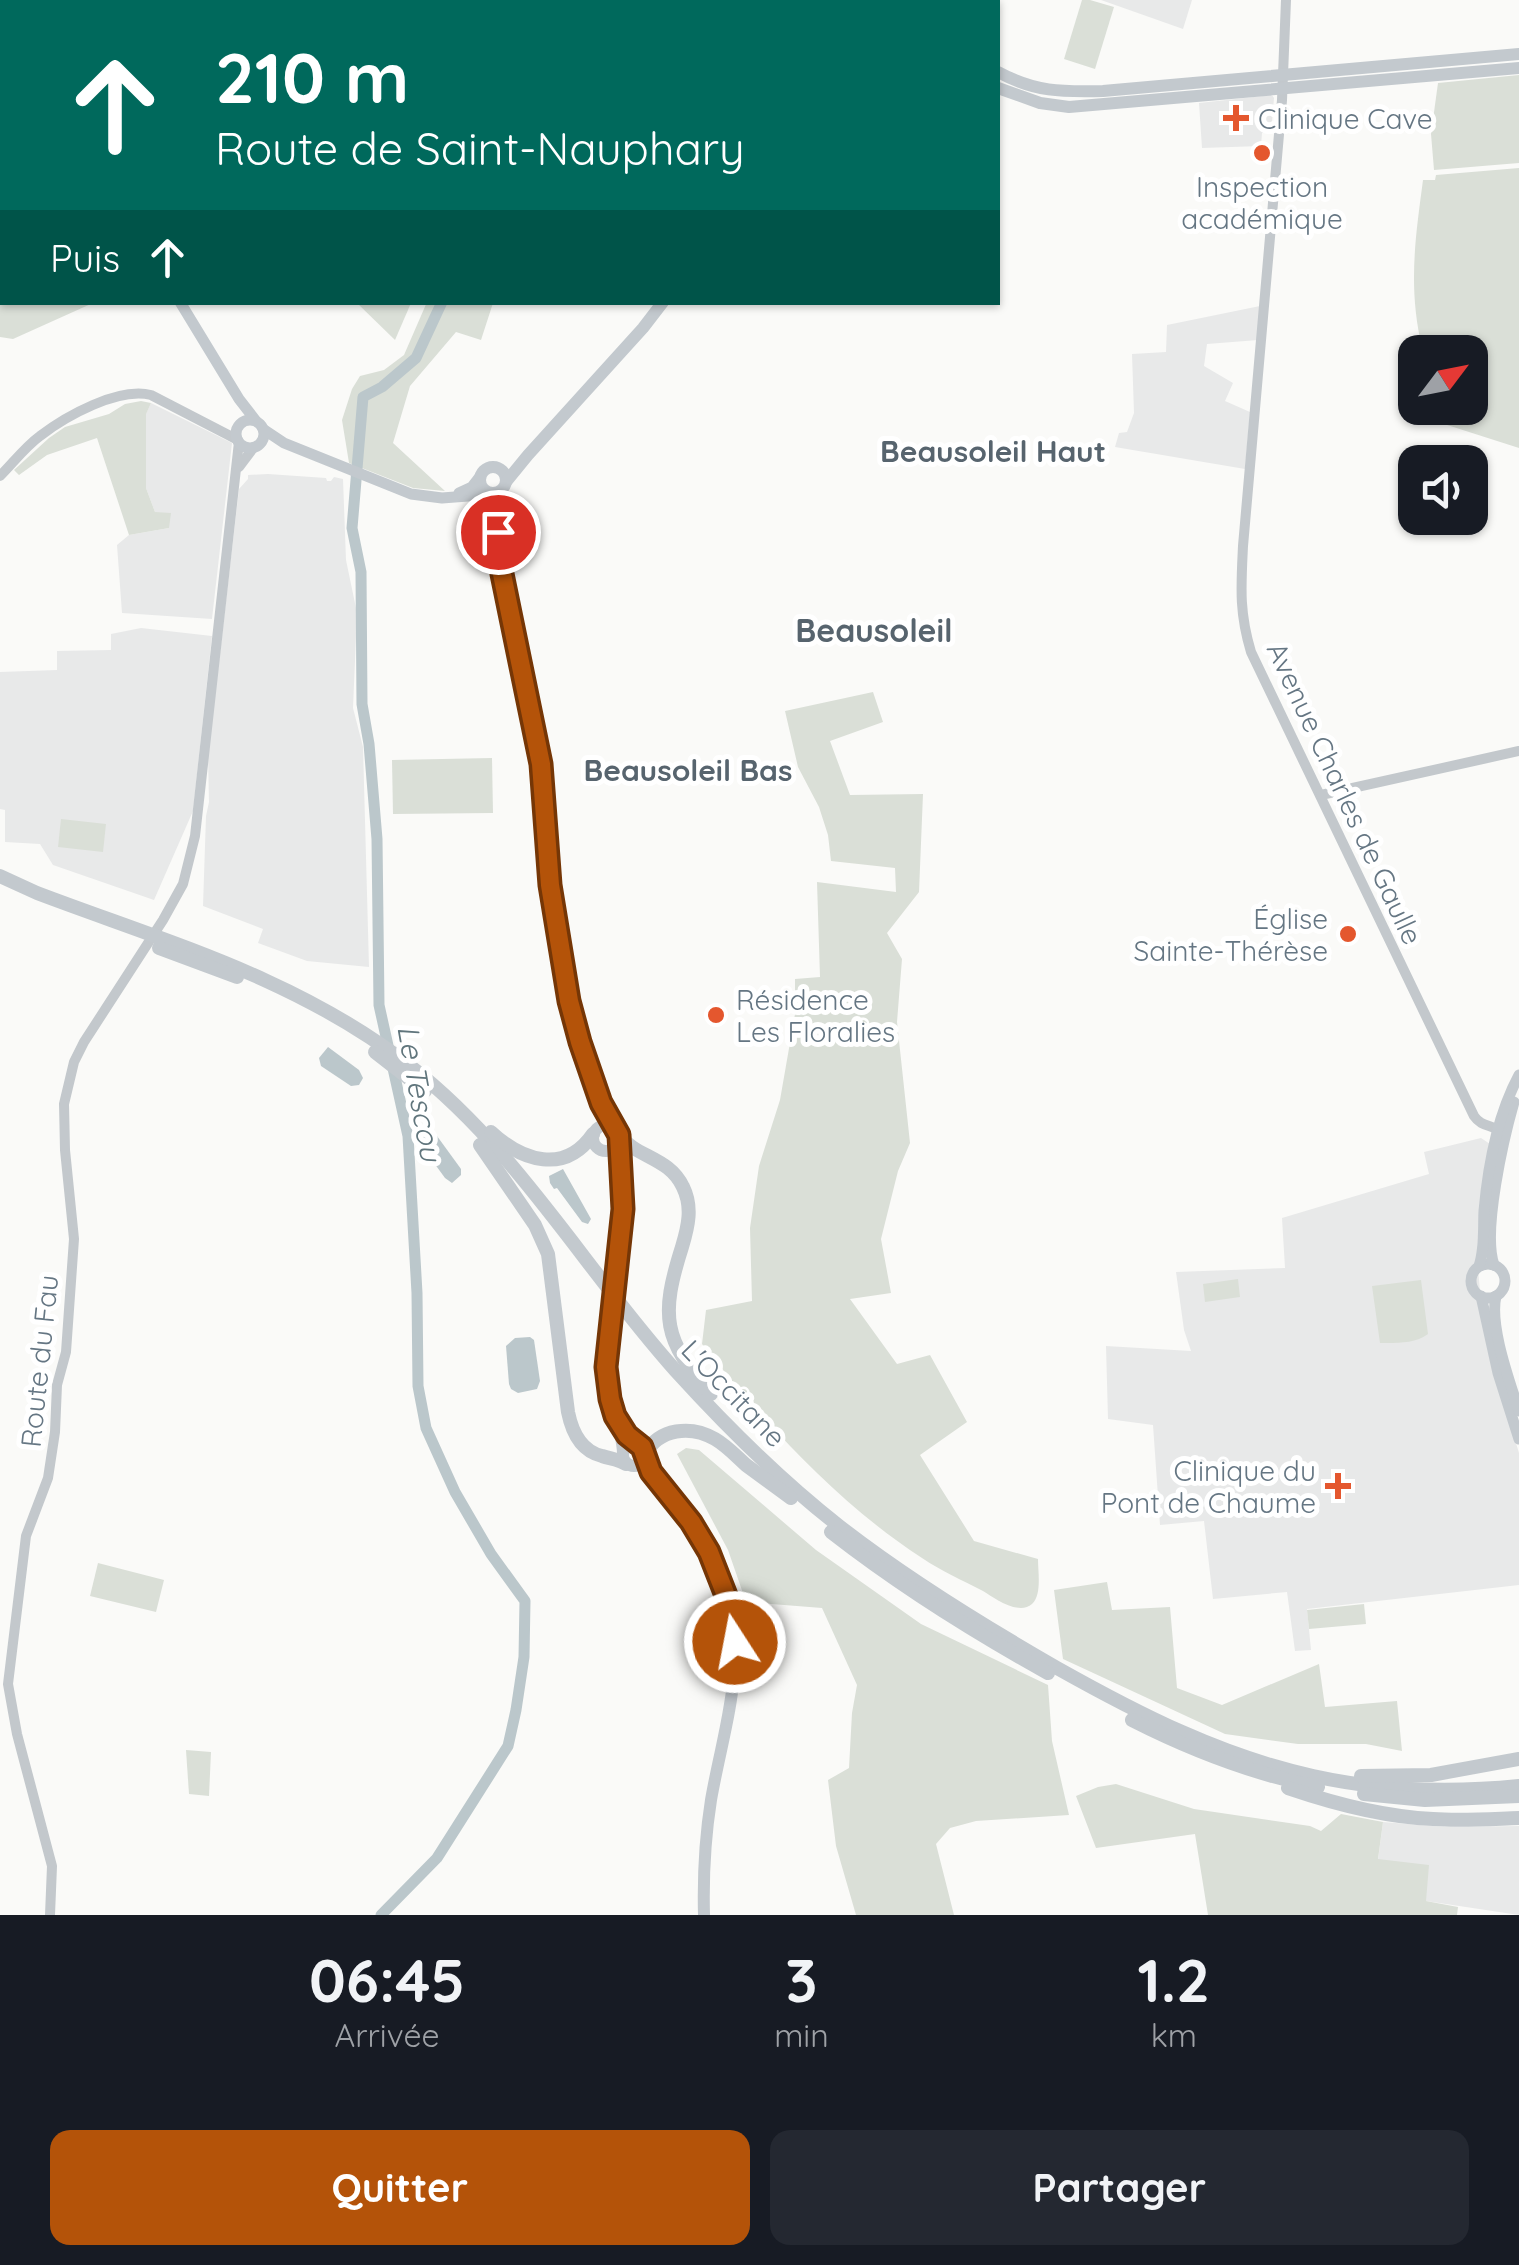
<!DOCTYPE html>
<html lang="fr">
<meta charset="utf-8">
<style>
:root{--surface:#171b24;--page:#242831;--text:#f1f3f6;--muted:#9ea1a6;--accent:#b45309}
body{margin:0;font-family:Quicksand,sans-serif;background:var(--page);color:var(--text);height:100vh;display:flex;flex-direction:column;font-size:38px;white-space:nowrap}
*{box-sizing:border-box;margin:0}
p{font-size:32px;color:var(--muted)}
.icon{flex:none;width:55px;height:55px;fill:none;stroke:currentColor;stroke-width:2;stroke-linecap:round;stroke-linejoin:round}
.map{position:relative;height:1915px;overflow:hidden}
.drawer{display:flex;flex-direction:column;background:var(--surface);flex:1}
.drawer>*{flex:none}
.banner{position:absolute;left:0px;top:0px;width:1000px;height:305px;box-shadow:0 2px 8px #0004;background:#00695c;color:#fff;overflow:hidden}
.needle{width:65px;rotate:58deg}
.tools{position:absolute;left:1398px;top:335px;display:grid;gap:20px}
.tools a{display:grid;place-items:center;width:90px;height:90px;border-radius:20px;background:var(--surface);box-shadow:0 2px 8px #0004;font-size:50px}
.pin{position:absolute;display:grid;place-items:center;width:85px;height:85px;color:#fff;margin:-42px;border:5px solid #fff;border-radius:50%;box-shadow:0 2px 10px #0007}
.me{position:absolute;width:110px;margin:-55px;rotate:349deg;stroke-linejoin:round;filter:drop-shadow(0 0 8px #0008)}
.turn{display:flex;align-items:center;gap:35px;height:210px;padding:0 50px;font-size:45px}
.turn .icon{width:130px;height:130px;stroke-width:2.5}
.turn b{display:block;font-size:70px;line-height:85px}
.then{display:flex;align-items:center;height:95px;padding:0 50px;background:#0003;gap:20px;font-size:38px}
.eta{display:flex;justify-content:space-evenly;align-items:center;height:170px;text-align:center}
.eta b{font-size:60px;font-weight:700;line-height:70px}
.button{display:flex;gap:20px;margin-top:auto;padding:20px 50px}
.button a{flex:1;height:115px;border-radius:20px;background:var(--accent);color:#fff;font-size:40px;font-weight:700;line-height:115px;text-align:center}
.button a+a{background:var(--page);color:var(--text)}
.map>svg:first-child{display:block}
</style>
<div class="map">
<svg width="1519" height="1915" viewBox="0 0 1519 1915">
<rect width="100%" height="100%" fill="#fafaf8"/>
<g fill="#e8e9e9">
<path d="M0 0H538L537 2H2V245L0 246Z"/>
<path d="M1101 0H1192L1183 29Z"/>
<path d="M1272 95 1274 98 1271 133H1262L1261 146 1202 148 1199 103Z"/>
<path d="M1260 306 1258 340 1207 344 1204 366 1233 383 1225 401 1250 412 1245 469 1115 447 1119 433 1127 432 1134 413 1132 354 1166 352 1167 325Z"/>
<path d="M151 403 232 443 212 619 122 613 117 545 129 535 169 528 155 512 146 488V413Z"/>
<path d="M268 474 326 478 327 481H331L334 477 343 479 346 560 357 613 353 708 363 747 369 967 307 961 258 943 263 929 203 906 206 816 209 802 208 756 239 489 248 479V475Z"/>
<path d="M141 628 212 636 193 811 154 900 53 865 40 844 5 842V810L0 809V672L57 670V651L111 650V634Z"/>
<path d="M1481 1138 1490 1144 1479 1215 1477 1257 1482 1314 1493 1368 1519 1453V1585L1307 1609 1311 1650 1295 1651 1287 1592 1213 1599 1204 1521 1160 1525 1153 1425 1108 1419 1106 1346 1191 1351 1184 1330 1176 1272 1285 1268 1282 1218 1429 1174 1424 1152Z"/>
<path d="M1383 1822 1445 1827 1519 1826V1915L1426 1901 1378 1860Z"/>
</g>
<g fill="#dadfd7">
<path d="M1082 0H1090L1114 7 1095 69 1064 59Z"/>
<path d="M1519 75V163L1434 170 1431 134 1438 83Z"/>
<path d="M1519 168V448L1444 424 1437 408H1470V352H1418L1422 348C1408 287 1415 241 1423 180H1435L1436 175Z"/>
<path d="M2 245V302L93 303 13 339 0 337V246Z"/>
<path d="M427 302 493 303 481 340 456 332 410 386 393 443 445 491 413 488 349 463 342 420 352 389 360 376 384 370 404 355Z"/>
<path d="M357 303H411L395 340Z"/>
<path d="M141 401 151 403 146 414V488L155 512 171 513 169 528 129 535 97 438 47 455 19 475 14 470 49 438 65 427 109 414 125 404Z"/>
<path d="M873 692 883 722 830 741 850 795 923 794 919 892 887 933 902 959 897 1022 910 1143 898 1171 881 1239 891 1293 850 1299 897 1364 930 1355 967 1422 920 1455 974 1541 1038 1559C1038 1572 1042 1595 1032 1604 1019 1616 994 1598 983 1591 962 1580 941 1571 922 1558 836 1502 765 1423 702 1344L706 1310 752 1301 750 1228 759 1166 780 1100 795 1014V979L820 977 817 882 896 892 895 868 831 861 828 835 819 807 798 767 785 711Z"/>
<path d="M492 758 493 813 393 814 392 760Z"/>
<path d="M61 819 106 824 103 852 58 847Z"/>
<path d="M1238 1279 1240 1297 1205 1302 1203 1284Z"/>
<path d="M1421 1280 1428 1334C1415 1344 1395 1343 1380 1343L1372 1286Z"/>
<path d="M686 1448 699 1450 816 1550 921 1624 1048 1685 1052 1741 1069 1815 976 1821 950 1828 936 1844 954 1915H856L836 1846 828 1780 849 1768 852 1713 857 1685 822 1608 746 1602 728 1550 677 1454Z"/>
<path d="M98 1563 164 1580 156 1612 90 1596Z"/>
<path d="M1107 1582 1112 1610 1170 1607 1177 1688 1222 1705 1319 1664 1325 1707 1397 1701 1402 1751 1366 1744H1298L1225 1734 1063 1659 1054 1590Z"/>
<path d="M1364 1604 1366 1624 1309 1629 1307 1610Z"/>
<path d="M186 1750 211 1752 209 1796 189 1794Z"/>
<path d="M1116 1784 1194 1809 1310 1826 1321 1831 1341 1814 1383 1822 1378 1859 1429 1865 1426 1901 1458 1907 1457 1915H1208L1195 1834 1096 1848 1076 1796 1098 1787Z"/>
</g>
<g fill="#bbc7cb">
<path d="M328 1047 359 1070 363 1078 359 1085 351 1086 321 1066 319 1058Z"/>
<path d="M428 1129 437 1136 461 1169V1175L452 1183 445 1178 418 1141 421 1135Z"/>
<path d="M563 1169 591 1219 588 1224 582 1222 557 1188 554 1189 550 1183 549 1176Z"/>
<path d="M530 1337 534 1340 540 1381 537 1389 518 1393 511 1389 509 1384 506 1346 515 1338Z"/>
</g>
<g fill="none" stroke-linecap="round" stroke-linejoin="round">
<path stroke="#bbc7cb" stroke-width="2.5" d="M0 248 2 247"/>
<g stroke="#bbc7cb" stroke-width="11">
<path d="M576 2 577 0"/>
<path d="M381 1915 437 1858 508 1746 516 1710 524 1657 525 1601 491 1554 455 1492 426 1428 418 1386 417 1293 408 1136 379 1005 377 839 369 744 362 704 361 572 352 528 363 397 382 387 416 358 442 302"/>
</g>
<g stroke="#c3c8cc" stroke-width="10">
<path d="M91 0V2"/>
<path d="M1286 0 1282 100 1243 546C1241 587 1239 612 1251 652L1474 1116C1482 1128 1494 1124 1501 1133"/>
<path d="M239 467 254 447"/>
<path d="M0 476C13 463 25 447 40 436 66 416 118 387 151 395L238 440"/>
<path d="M1321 795 1519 751"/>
<path d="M50 1915 52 1866 17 1734 8 1684 26 1536 48 1478 55 1432 57 1385 66 1352 74 1239 65 1150 64 1104 74 1062 84 1042 163 920 183 884 195 836 239 442"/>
</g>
<g stroke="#c3c9ce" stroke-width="11">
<path d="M362 2 365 0"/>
<path d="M0 179H2"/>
<path d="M180 302 239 399 256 421"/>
<circle cx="250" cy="434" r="14"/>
<path d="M263 429 284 443 411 494 442 498 468 496 485 491"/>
<path d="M459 493 472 487 479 478"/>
<circle cx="1488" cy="1281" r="17"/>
<path d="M1494 1265C1482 1231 1504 1137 1514 1102"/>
<path d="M1479 1266C1485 1249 1483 1229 1484 1211 1488 1165 1497 1116 1519 1075"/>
<path d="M1481 1296 1498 1373 1519 1439"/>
<path d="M1496 1296C1489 1326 1510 1382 1519 1411"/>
</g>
<g stroke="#c3c9ce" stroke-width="12">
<path d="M917 0 919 2"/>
<path d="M931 0 933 2"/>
<path d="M853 2 855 0"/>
<path d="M868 2 870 0"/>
<path d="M998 72C1035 92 1061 92 1103 91L1519 54"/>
<path d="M998 88 1040 103 1069 107 1519 68"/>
<circle cx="493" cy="480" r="13"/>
<path d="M506 482 528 455 643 328 663 302"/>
<path d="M489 493C504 521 498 559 505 590 518 649 535 709 542 770 546 808 547 846 550 884 558 961 573 1059 613 1127"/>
<circle cx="606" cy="1138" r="13"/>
<path d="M619 1143 623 1209 606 1379C610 1404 622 1428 623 1453"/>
<circle cx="634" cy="1455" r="11"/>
<path d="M645 1457C655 1482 673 1499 689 1520 704 1540 716 1564 724 1588 749 1664 724 1725 711 1800 705 1838 703 1876 704 1915"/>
</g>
<g stroke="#c3c9ce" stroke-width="14">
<path d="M0 876 37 893C169 943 297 978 410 1066 517 1149 586 1271 676 1371 726 1426 780 1480 839 1526 907 1579 982 1625 1057 1668 1139 1714 1221 1756 1313 1776 1381 1791 1450 1793 1519 1786"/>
<path d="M159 948 237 977"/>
<path d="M375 1052 425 1091"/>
<path d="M491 1132C522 1161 565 1175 593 1134"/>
<path d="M619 1135C637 1158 669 1157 683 1187 693 1207 688 1227 682 1247 660 1316 663 1340 711 1394"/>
<path d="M480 1145 535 1225 548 1254 568 1412C572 1432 581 1451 602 1456 611 1459 618 1459 626 1464"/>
<path d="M645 1454C659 1428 691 1425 715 1439 727 1446 736 1456 746 1465 761 1476 776 1487 791 1498"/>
<path d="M831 1532C899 1585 972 1631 1048 1673"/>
<path d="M1132 1720C1191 1750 1253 1774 1318 1787"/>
<path d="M1361 1776 1431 1775 1519 1759"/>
<path d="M1288 1788C1335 1804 1383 1817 1433 1819 1461 1821 1490 1819 1519 1818"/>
<path d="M1364 1794 1425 1800 1519 1796"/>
</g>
</g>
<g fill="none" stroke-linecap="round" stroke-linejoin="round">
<defs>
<path id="route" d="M498 532 502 574 541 764 550 885 569 1001 580 1042 601 1103 619 1135 623 1209 606 1367 610 1399 615 1416 627 1435 642 1447 651 1472 691 1522 709 1552 727 1598 735 1642"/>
</defs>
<use href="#route" stroke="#753606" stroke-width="25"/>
<use href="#route" stroke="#b45309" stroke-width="18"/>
</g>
<g fill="#e4572e" stroke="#fff" stroke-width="4">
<path d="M1231 103h10v10h10v10h-10v10h-10v-10h-10v-10h10z"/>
<circle cx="1262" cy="153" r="10"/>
<circle cx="1348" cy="934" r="10"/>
<circle cx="716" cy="1015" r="10"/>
<path d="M1333 1471h10v10h10v10h-10v10h-10v-10h-10v-10h10z"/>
</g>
<g text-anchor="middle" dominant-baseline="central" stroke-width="10" stroke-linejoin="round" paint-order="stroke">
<g font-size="28" fill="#657683" stroke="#fff" text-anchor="start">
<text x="1258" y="118">Clinique Cave</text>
<text x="1262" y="186" text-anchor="middle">Inspection<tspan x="1262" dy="32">académique</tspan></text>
<text x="1328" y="918" text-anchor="end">Église<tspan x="1328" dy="32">Sainte-Thérèse</tspan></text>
<text x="736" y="999">Résidence<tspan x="736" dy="32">Les Floralies</tspan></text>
<text x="1316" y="1470" text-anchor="end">Clinique du<tspan x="1316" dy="32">Pont de Chaume</tspan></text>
</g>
<g font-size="28" fill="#657683" stroke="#fff">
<text transform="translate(1345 793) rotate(65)">Avenue Charles de Gaulle</text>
<text transform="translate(39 1361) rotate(-84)">Route du Fau</text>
<text transform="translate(734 1393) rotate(46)">L'Occitane</text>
</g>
<g font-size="30" font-weight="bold" fill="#57646e" stroke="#fff">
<text x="993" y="451">Beausoleil Haut</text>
<text x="688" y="770">Beausoleil Bas</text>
</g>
<g font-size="30" font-style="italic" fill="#60757c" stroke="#fff">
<text transform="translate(420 1093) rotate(80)">Le Tescou</text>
</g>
<g font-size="32" font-weight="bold" fill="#57646e" stroke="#fff">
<text x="874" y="630">Beausoleil</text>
</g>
</g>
</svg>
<div class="tools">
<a><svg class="needle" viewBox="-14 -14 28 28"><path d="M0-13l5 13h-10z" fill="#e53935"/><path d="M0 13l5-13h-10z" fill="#9ea1a6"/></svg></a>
<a><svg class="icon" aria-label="sound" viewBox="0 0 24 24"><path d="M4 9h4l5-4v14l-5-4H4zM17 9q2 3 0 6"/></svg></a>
</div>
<div class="pin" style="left:498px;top:532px;background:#d93025"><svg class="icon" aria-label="arrive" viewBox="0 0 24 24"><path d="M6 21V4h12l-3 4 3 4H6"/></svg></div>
<svg class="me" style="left:735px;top:1642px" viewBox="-20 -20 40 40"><circle r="17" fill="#b45309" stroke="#fff" stroke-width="3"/><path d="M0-11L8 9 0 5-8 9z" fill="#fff"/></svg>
<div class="banner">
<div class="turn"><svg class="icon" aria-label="ahead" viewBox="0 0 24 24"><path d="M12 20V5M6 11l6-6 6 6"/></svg><div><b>210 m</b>Route de Saint-Nauphary</div></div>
<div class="then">Puis<svg class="icon" aria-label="ahead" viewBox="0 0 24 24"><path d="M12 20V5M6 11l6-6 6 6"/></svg></div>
</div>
</div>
<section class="drawer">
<div class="eta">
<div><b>06:45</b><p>Arrivée</p></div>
<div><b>3</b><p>min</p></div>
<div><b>1.2</b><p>km</p></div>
</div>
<div class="button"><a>Quitter</a><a>Partager</a></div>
</section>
